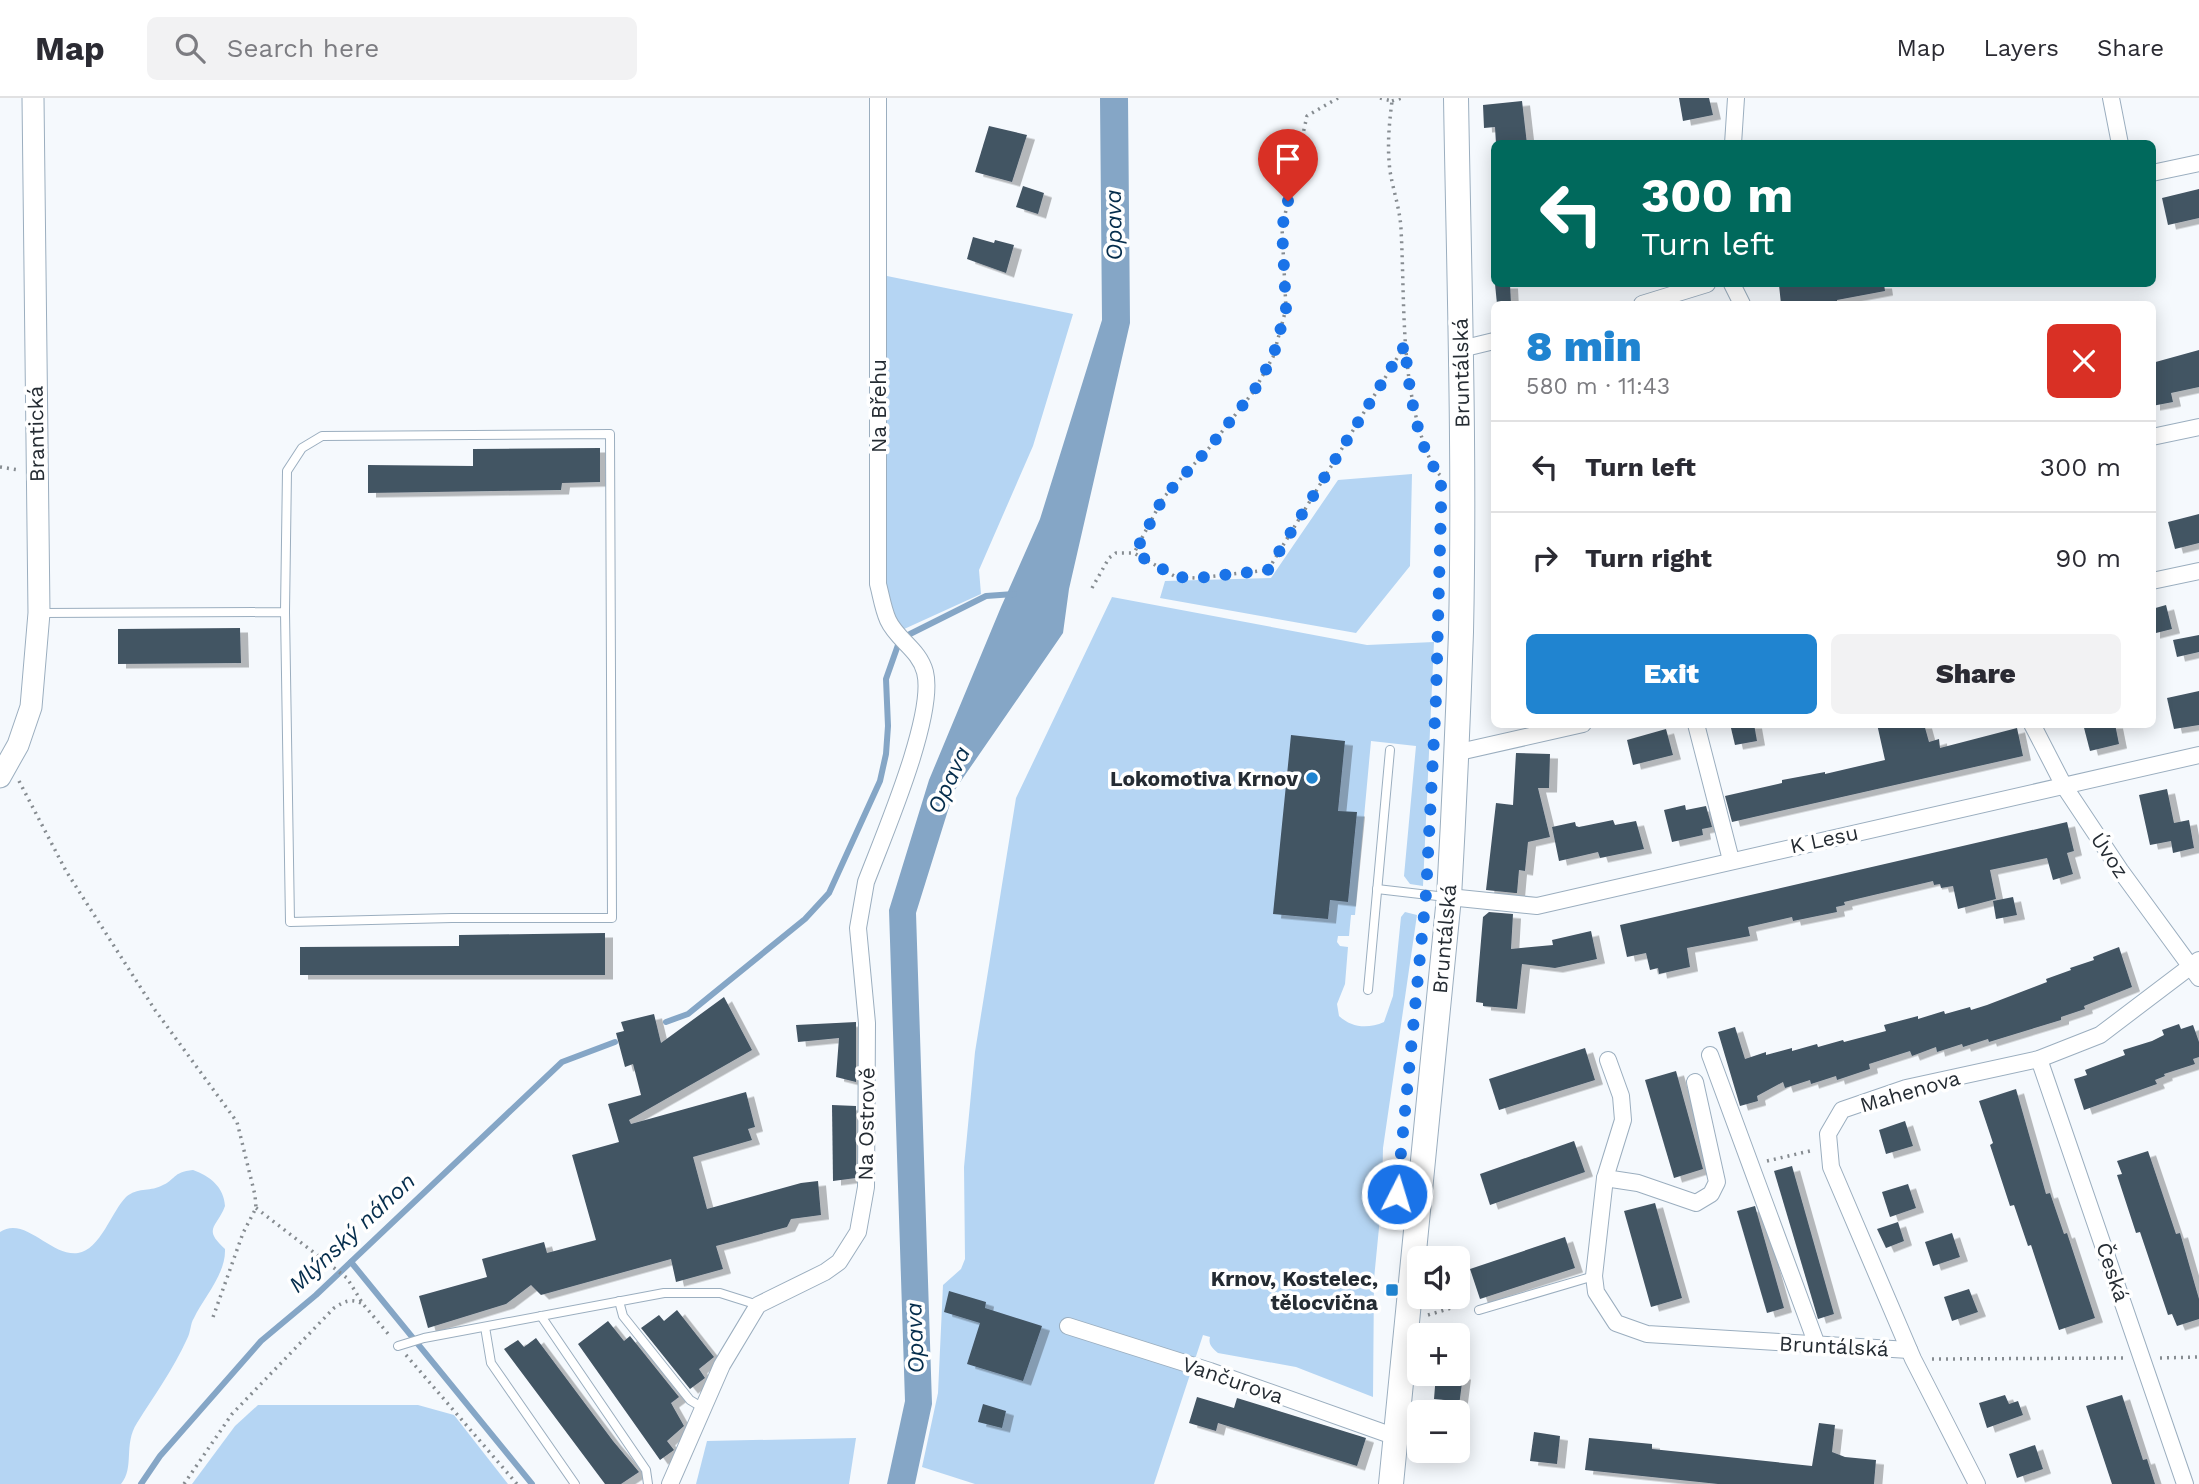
<!DOCTYPE html>
<meta charset="utf-8">
<style>
:root{--surface:#fff;--page:#f2f2f3;--text:#2b2b33;--muted:#7c7c81;--line:#e1e1e2;--accent:#2084d0}
body{margin:0;font-family:"Work Sans",sans-serif;background:var(--page);color:var(--text);height:100vh;display:flex;flex-direction:column;font-size:26px;white-space:nowrap}
*{box-sizing:border-box;margin:0}
p{font-size:23px;color:var(--muted)}
.icon{flex:none;width:38px;height:38px;fill:none;stroke:currentColor;stroke-width:2;stroke-linecap:round;stroke-linejoin:round}
.map{position:relative;flex:1;overflow:hidden}
.sheet{position:absolute;left:1491px;top:203px;width:665px;height:427px;display:flex;flex-direction:column;background:var(--surface);border-radius:10px;box-shadow:0 4px 18px #0003}
.sheet>*{flex:none}
.banner{position:absolute;left:1491px;top:42px;width:665px;height:147px;border-radius:10px;box-shadow:0 4px 18px #0003;background:#00695c;color:#fff;overflow:hidden}
.buttons{position:absolute;left:1407px;top:1148px;display:grid;gap:14px}
.buttons a{display:grid;place-items:center;width:63px;height:63px;border-radius:10px;background:var(--surface);box-shadow:0 4px 18px #0003;font-size:35px}
.pin{position:absolute;display:grid;place-items:center;width:60px;height:60px;color:#fff;margin:-72px -30px;border-radius:50% 50% 50% 0;rotate:-45deg;box-shadow:0 0 7px #0007}
.pin .icon{rotate:45deg}
.me{position:absolute;width:77px;margin:-38px;rotate:5deg;stroke-linejoin:round;filter:drop-shadow(0 0 5px #0008)}
.turn{display:flex;align-items:center;gap:24px;height:147px;padding:0 35px;font-size:32px}
.turn .icon{width:91px;height:91px;stroke-width:2.5}
.turn b{display:block;font-size:49px;line-height:60px}
.round{display:grid;place-items:center;flex:none;width:74px;height:74px;border-radius:10px;background:var(--page)}
.summary{display:flex;align-items:center;justify-content:space-between;height:119px;padding:0 35px}
h1{font-size:42px;font-weight:800;line-height:52px;color:var(--accent)}
.primary-button{display:flex;gap:14px;margin-top:auto;padding:14px 35px}
.primary-button a{flex:1;height:80px;border-radius:10px;background:var(--accent);color:#fff;font-size:28px;font-weight:800;line-height:80px;text-align:center}
.primary-button a+a{background:var(--page);color:var(--text)}
ul{padding:0;list-style:none}
li{display:flex;align-items:center;gap:21px;height:91px;padding:0 35px;border-top:2px solid var(--line)}
li div{flex:1}
li b{display:block;font-size:26px}
li em{font-style:normal}
header{display:flex;align-items:center;gap:42px;box-sizing:border-box;height:98px;padding:0 35px;background:var(--surface);border-bottom:2px solid var(--line)}
header strong{font-size:33px}
nav{display:flex;gap:38px;margin-inline-start:auto;font-size:24px}
.search{width:490px;height:63px;background:var(--page);display:flex;align-items:center;gap:18px;box-sizing:border-box;padding:0 24px;border-radius:10px;color:var(--muted);font-size:26px}
.map>svg:first-child{display:block}
</style>
<header>
<strong>Map</strong>
<div class="search"><svg class="icon" aria-label="search" viewBox="0 0 24 24"><circle cx="10" cy="10" r="6"/><path d="M15 15l6 6"/></svg>Search here</div>
<nav><a>Map</a><a>Layers</a><a>Share</a></nav>
</header>
<div class="map">
<svg width="2199" height="1386" viewBox="0 0 2199 1386">
<defs>
<filter id="shadow"><feDropShadow dx="8" dy="4.5" stdDeviation="0" flood-color="#0004"/></filter>
</defs>
<rect width="100%" height="100%" fill="#f5f9fd"/>
<g fill="#b5d5f3">
<path d="M887 178 1073 216 1033 348 979 472 981 496 902 532 893 520 884 489Z"/>
<path d="M1412 376 1410 468 1356 535 1160 500 1165 483 1271 480 1338 382Z"/>
<path d="M1112 499 1367 547 1434 544 1423 788 1410 786 1404 778 1416 648 1371 643 1355 817H1351L1349 838H1338L1337 844 1340 848 1348 849 1345 886 1337 906 1339 918C1352 930 1368 931 1384 924L1393 898 1401 819 1405 814 1417 817 1383 1050 1382 1099 1374 1181 1373 1299 1296 1269 1218 1255C1212 1250 1208 1246 1210 1239L1203 1237 1154 1386H975L922 1369 938 1295 943 1187 961 1171 965 1161 964 1069 975 954 1016 700Z"/>
<path d="M193 1072C210 1078 224 1089 225 1108 217 1130 202 1130 225 1151 226 1176 204 1199 194 1220 190 1226 191 1234 187 1241 174 1270 154 1298 137 1325 123 1347 135 1369 121 1386H0V1134C25 1117 51 1159 78 1155 100 1152 112 1113 126 1099 138 1089 148 1094 161 1088 176 1082 172 1074 193 1072Z"/>
<path d="M258 1307H418L454 1317 508 1386H192L235 1328Z"/>
<path d="M856 1340 849 1386H696L707 1343Z"/>
</g>
<path fill="#85a6c6" d="M1100 0H1128L1130 225 1069 491 1063 535 954 693 916 815 932 1306 915 1386H887L905 1303 889 812 929 682 1001 509 1040 421 1102 222Z"/>
<g fill="none" stroke-linecap="round" stroke-linejoin="round">
<g stroke="#85a6c6" stroke-width="6">
<path d="M666 924 688 916 805 821 829 795 880 683 886 656 888 628 886 581 898 547 910 536 986 498 1014 496"/>
<path d="M351 1164 532 1386"/>
<path d="M141 1386 160 1358 261 1243 316 1197 562 964 615 944"/>
</g>
</g>
<g fill="#435463" filter="url(#shadow)">
<path d="M1679 0H1709L1713 17 1683 23Z"/>
<path d="M1522 3 1527 46H1496L1495 29 1484 30 1483 7Z"/>
<path d="M989 28 1027 37 1012 84 975 74Z"/>
<path d="M1023 88 1044 95 1038 116 1016 109Z"/>
<path d="M2199 91V120L2168 127 2162 100Z"/>
<path d="M973 139 994 145 995 142 1014 147 1006 175 967 161Z"/>
<path d="M1495 186H1510L1511 206H1497Z"/>
<path d="M1788 186H1884L1885 193 1837 202V204L1829 206H1781L1779 187Z"/>
<path d="M2199 252V289L2171 295 2173 304 2152 308V265Z"/>
<path d="M600 350V384L562 385 561 392 368 395V367L473 368V351Z"/>
<path d="M2199 416V445L2175 451 2168 424Z"/>
<path d="M2166 507 2172 531 2152 536V511Z"/>
<path d="M240 530 241 565 118 566V531Z"/>
<path d="M2199 537V554L2177 559 2173 542Z"/>
<path d="M2199 593V627L2174 631 2167 600Z"/>
<path d="M1730 626H1754L1757 643 1735 647Z"/>
<path d="M1877 626H1924L1929 644 1939 641 1940 650 2017 630 2023 658 1732 724 1725 698 1782 685V682L1825 674V676L1885 662Z"/>
<path d="M2083 626H2115L2119 646 2090 653Z"/>
<path d="M1666 631 1673 657 1633 667 1627 642Z"/>
<path d="M1291 637 1345 643 1338 713 1357 714 1348 804 1330 802 1328 821 1273 816Z"/>
<path d="M1516 655 1550 656 1549 690H1538L1550 739 1528 744 1525 773 1519 772 1517 795H1515L1486 792 1496 705 1513 707Z"/>
<path d="M2167 691 2174 725 2189 722 2194 750 2173 755 2171 743 2150 747 2139 697Z"/>
<path d="M1685 707 1686 712 1706 708 1712 729 1702 731 1703 737 1672 744 1664 712Z"/>
<path d="M1613 722 1615 727 1636 723 1644 751 1600 760 1598 754 1559 763 1552 729 1575 724 1576 728 1579 729Z"/>
<path d="M2067 724 2074 753 2067 755 2073 776 2053 782 2047 760 1990 772 1996 801 1958 811 1953 788 1941 790 1940 786 1934 787 1933 783 1844 804 1845 807 1836 809 1837 814 1793 823 1792 819 1748 829 1750 838 1687 850 1690 869 1659 876 1658 870 1650 872 1646 855 1627 859 1620 827Z"/>
<path d="M2013 799 2017 817 1996 821 1993 803Z"/>
<path d="M1489 814 1513 816 1511 851 1553 847 1552 842 1591 833 1597 861 1555 870 1522 866 1517 911 1483 908V905L1476 904 1477 890 1483 819Z"/>
<path d="M605 835V877H300V849L459 848V837Z"/>
<path d="M2119 849 2132 889 2084 908 2085 911 2061 919V922L1989 944 1988 941 1963 949 1962 946 1937 954 1936 949 1912 958 1910 953 1869 966 1870 971 1837 982 1836 978 1811 986 1810 982 1785 990 1783 984 1757 998 1758 1003 1740 1008 1718 934 1735 929 1745 961 1766 954V957L1792 950V953L1817 946 1818 949 1843 942 1844 944 1886 933 1884 927 1918 918V921L1944 913 1945 916 1970 909 1971 912 1987 907 2047 884 2046 881 2071 872 2070 870 2094 862 2093 859Z"/>
<path d="M724 899 752 952 629 1022 631 1026 746 994 755 1029 748 1031 752 1042 693 1059 707 1111 801 1085 818 1083 821 1117 791 1121 787 1129 716 1148 723 1171 676 1184 671 1161 541 1197 531 1187 506 1206 428 1230 419 1198 487 1179 482 1161 544 1144 547 1155 596 1142 572 1057 619 1044 608 1006 641 997 633 966 625 969 616 935 624 933 621 924 654 916 661 945Z"/>
<path d="M856 924V984L836 979 839 940 798 944 796 927Z"/>
<path d="M2179 926 2181 931 2193 927 2199 944V959L2193 961 2195 966 2164 976 2165 978 2155 982 2157 986 2084 1012 2074 981 2087 977 2085 972 2125 957 2123 952 2152 943 2164 937 2162 932Z"/>
<path d="M1585 950 1595 982 1499 1012 1489 981Z"/>
<path d="M1676 973 1703 1071 1674 1080 1645 982Z"/>
<path d="M2016 991 2046 1096 2050 1095 2064 1136 2067 1135 2095 1220 2059 1232 2031 1147 2028 1148 2014 1107 2010 1108 1990 1047 1993 1045 1979 1003Z"/>
<path d="M832 1007 856 1008V1080L833 1083Z"/>
<path d="M1905 1023 1913 1048 1886 1056 1879 1032Z"/>
<path d="M1574 1043 1585 1074 1490 1107 1480 1076Z"/>
<path d="M2148 1053 2176 1136 2180 1135 2199 1201V1221L2177 1228 2172 1216 2168 1217 2140 1134 2136 1135 2117 1077 2122 1076 2117 1063Z"/>
<path d="M1792 1068 1834 1216 1818 1221 1774 1073Z"/>
<path d="M1908 1086 1916 1110 1890 1119 1882 1094Z"/>
<path d="M1655 1105 1682 1200 1651 1209 1624 1113Z"/>
<path d="M1755 1108 1784 1210 1767 1215 1737 1113Z"/>
<path d="M1898 1124 1904 1143 1886 1150 1877 1131Z"/>
<path d="M1952 1135 1960 1159 1933 1168 1925 1144Z"/>
<path d="M1565 1139 1575 1170 1480 1201 1470 1171Z"/>
<path d="M1969 1191 1978 1214 1952 1223 1944 1199Z"/>
<path d="M949 1193 986 1204 985 1210 1042 1228 1023 1283 967 1266 980 1225 944 1214Z"/>
<path d="M677 1212 714 1259 699 1271 705 1280 690 1291 641 1230 659 1217 664 1223Z"/>
<path d="M608 1223 624 1243 630 1238 679 1299 671 1305 684 1328 667 1343 674 1352 660 1362 578 1246Z"/>
<path d="M536 1240 613 1343 639 1374 621 1386H605L504 1251 518 1242 524 1249Z"/>
<path d="M1436 1276 1463 1277 1459 1308 1445 1306V1302L1434 1301Z"/>
<path d="M2005 1297 2009 1306 2018 1303 2023 1317 1987 1330 1979 1305Z"/>
<path d="M2122 1297 2143 1362 2147 1361 2155 1386H2112L2086 1308Z"/>
<path d="M1197 1299 1234 1310 1237 1300 1366 1340 1357 1368 1218 1325 1216 1333 1189 1325Z"/>
<path d="M983 1306 1006 1313 1002 1330 978 1324Z"/>
<path d="M1819 1325 1835 1327 1832 1354 1845 1359 1876 1362 1874 1386H1718L1585 1372 1589 1340 1652 1346V1351L1812 1368Z"/>
<path d="M1534 1334 1560 1338 1557 1366 1530 1363Z"/>
<path d="M2035 1347 2043 1371 2017 1380 2009 1356Z"/>
</g>
<g fill="none" stroke-linecap="round" stroke-linejoin="round">
<defs>
<g id="lane">
<path d="M42 515 285 514 290 824 452 820H612L610 336 322 338 302 350 287 373 285 514"/>
<path d="M1377 791 1446 799"/>
<path d="M1368 892 1390 652"/>
<path d="M619 1203 623 1218 690 1302 703 1310"/>
<path d="M1479 1212 1594 1178"/>
<path d="M541 1218 646 1372 648 1386"/>
<path d="M485 1229 491 1265 575 1386"/>
<path d="M398 1248 424 1240 664 1195H720L758 1207"/>
</g>
<g id="street">
<path d="M2111 0 2120 46"/>
<path d="M1733 46 1736 0"/>
<path d="M2152 75 2199 65"/>
<path d="M1732 186 1742 206"/>
<path d="M1642 206 1707 186"/>
<path d="M1461 251 1494 243"/>
<path d="M2152 339 2199 329"/>
<path d="M2152 483 2199 473"/>
<path d="M1696 626 1731 762"/>
<path d="M2032 626 2064 688 2120 772 2199 880"/>
<path d="M1455 655 1583 626"/>
<path d="M1449 799 1537 808 2199 657"/>
<path d="M1710 957 1817 1247"/>
<path d="M2039 961 2185 1386"/>
<path d="M1608 962 1621 998 1623 1022 1605 1080 1594 1178 1596 1194 1616 1225 1647 1236 1909 1252"/>
<path d="M1605 1080 1638 1085 1696 1105 1711 1096 1717 1084 1695 984"/>
<path d="M1068 1228 1210 1273 1396 1339"/>
<path d="M670 1386 722 1267 758 1207 825 1174 839 1164 858 1134 866 1089 867 925 858 830 866 784C883 739 936 617 925 574 919 551 897 542 888 522 883 511 881 497 878 486V0"/>
<path d="M1977 1386 1913 1261 1831 1069 1828 1036 1842 1012 1906 990 2039 961 2100 937 2199 862"/>
</g>
<path id="secondary" d="M0 679 18 647 31 609 39 515 33 0"/>
<path id="primary" d="M1391 1386 1449 799C1454 711 1458 623 1461 534 1465 356 1459 178 1456 0"/>
</defs>
<use href="#lane" stroke="#9baebf" stroke-width="10"/>
<use href="#street" stroke="#9baebf" stroke-width="18"/>
<use href="#secondary" stroke="#9baebf" stroke-width="23"/>
<use href="#primary" stroke="#9baebf" stroke-width="26"/>
<g stroke="#868c91" stroke-width="3.5" stroke-dasharray="2 5" stroke-linecap="butt">
<path d="M1338 0 1307 18 1282 130 1286 211 1273 259 1254 293 1209 350 1163 400 1134 455 1176 479 1197 480 1268 472 1405 247"/>
<path d="M1380 0 1392 3C1389 27 1387 49 1390 73 1393 92 1400 111 1401 131 1405 204 1400 279 1425 349 1429 359 1432 369 1440 377"/>
<path d="M1392 3 1402 0"/>
<path d="M0 369 19 372"/>
<path d="M1092 490 1109 460 1116 455H1134"/>
<path d="M19 683 66 773 155 912 237 1024 255 1097 256 1110 243 1135 212 1222"/>
<path d="M1767 1063 1814 1052"/>
<path d="M256 1110 347 1180 363 1206 390 1238"/>
<path d="M1428 1217 1468 1205"/>
<path d="M406 1257 517 1386"/>
<path d="M2160 1260 2199 1259"/>
<path d="M1932 1261 2124 1260"/>
<path d="M184 1386 232 1316 334 1210C344 1204 349 1200 361 1205"/>
</g>
<use href="#lane" stroke="#fff" stroke-width="8"/>
<use href="#street" stroke="#fff" stroke-width="16"/>
<use href="#secondary" stroke="#fff" stroke-width="21"/>
<use href="#primary" stroke="#fff" stroke-width="24"/>
</g>
<g fill="none" stroke-linecap="round" stroke-linejoin="round">
<path stroke="#1a73e8" stroke-width="12" stroke-dasharray="0 21.6" d="M1288 103 1282 130 1286 211 1273 259 1254 293 1209 350 1163 400 1135 455 1176 479 1197 480 1268 472 1405 247C1408 284 1416 351 1441 379V410L1436 600 1426 796 1397 1096"/>
</g>
<g fill="#2084d0" stroke="#fff" stroke-width="2.5">
<circle cx="1312" cy="680" r="7"/>
<rect x="1385" y="1185" width="14" height="14" rx="3.5"/>
</g>
<g text-anchor="middle" dominant-baseline="central" stroke-width="7" stroke-linejoin="round" paint-order="stroke">
<g font-size="21" fill="#252c33" stroke="#fff">
<text transform="translate(1461 275) rotate(-91)">Bruntálská</text>
<text transform="translate(878 308) rotate(-90)">Na Břehu</text>
<text transform="translate(36 336) rotate(-91)">Brantická</text>
<text transform="translate(1824 741) rotate(-12)">K Lesu</text>
<text transform="translate(2110 757) rotate(56)">Úvoz</text>
<text transform="translate(1444 841) rotate(-85)">Bruntálská</text>
<text transform="translate(1910 993) rotate(-16)">Mahenova</text>
<text transform="translate(866 1026) rotate(-89)">Na Ostrově</text>
<text transform="translate(2113 1174) rotate(71)">Česká</text>
<text transform="translate(1834 1248) rotate(3)">Bruntálská</text>
<text transform="translate(1233 1282) rotate(19)">Vančurova</text>
</g>
<g font-size="21" font-weight="bold" fill="#252c33" stroke="#fff" text-anchor="end">
<text x="1298" y="680">Lokomotiva Krnov</text>
<text x="1378" y="1180">Krnov, Kostelec,<tspan x="1378" dy="24">tělocvična</tspan></text>
</g>
<g font-size="23" font-style="italic" fill="#052d4c" stroke="#fff">
<text transform="translate(1114 127) rotate(-91)">Opava</text>
<text transform="translate(949 682) rotate(-65)">Opava</text>
<text transform="translate(352 1135) rotate(-43)">Mlýnský náhon</text>
<text transform="translate(915 1240) rotate(-92)">Opava</text>
</g>
</g>
</svg>
<div class="buttons">
<a><svg class="icon" aria-label="sound" viewBox="0 0 24 24"><path d="M4 9h4l5-4v14l-5-4H4zM17 9q2 3 0 6"/></svg></a>
<a>+</a>
<a>−</a>
</div>
<div class="pin" style="left:1288px;top:103px;background:#d93025"><svg class="icon" aria-label="arrive" viewBox="0 0 24 24"><path d="M6 21V4h12l-3 4 3 4H6"/></svg></div>
<svg class="me" style="left:1397px;top:1096px" viewBox="-20 -20 40 40"><circle r="17" fill="#1a73e8" stroke="#fff" stroke-width="3"/><path d="M0-11L8 9 0 5-8 9z" fill="#fff"/></svg>
<div class="banner">
<div class="turn"><svg class="icon" aria-label="left" viewBox="0 0 24 24"><path d="M17 20v-9H6M10 6l-5 5 5 5"/></svg><div><b>300 m</b>Turn left</div></div>
</div>
<section class="sheet">
<div class="summary"><div><h1>8 min</h1><p>580 m · 11:43</p></div><a class="round" style="background:#d93025;color:#fff"><svg class="icon" aria-label="close" viewBox="0 0 24 24"><path d="M6 6l12 12M18 6L6 18"/></svg></a></div>
<ul>
<li><svg class="icon" aria-label="left" viewBox="0 0 24 24"><path d="M17 20v-9H6M10 6l-5 5 5 5"/></svg><div><b>Turn left</b></div><em>300 m</em></li>
<li><svg class="icon" aria-label="right" viewBox="0 0 24 24"><path d="M7 20v-9h11M14 6l5 5-5 5"/></svg><div><b>Turn right</b></div><em>90 m</em></li>
</ul>
<div class="primary-button"><a>Exit</a><a>Share</a></div>
</section>
</div>
